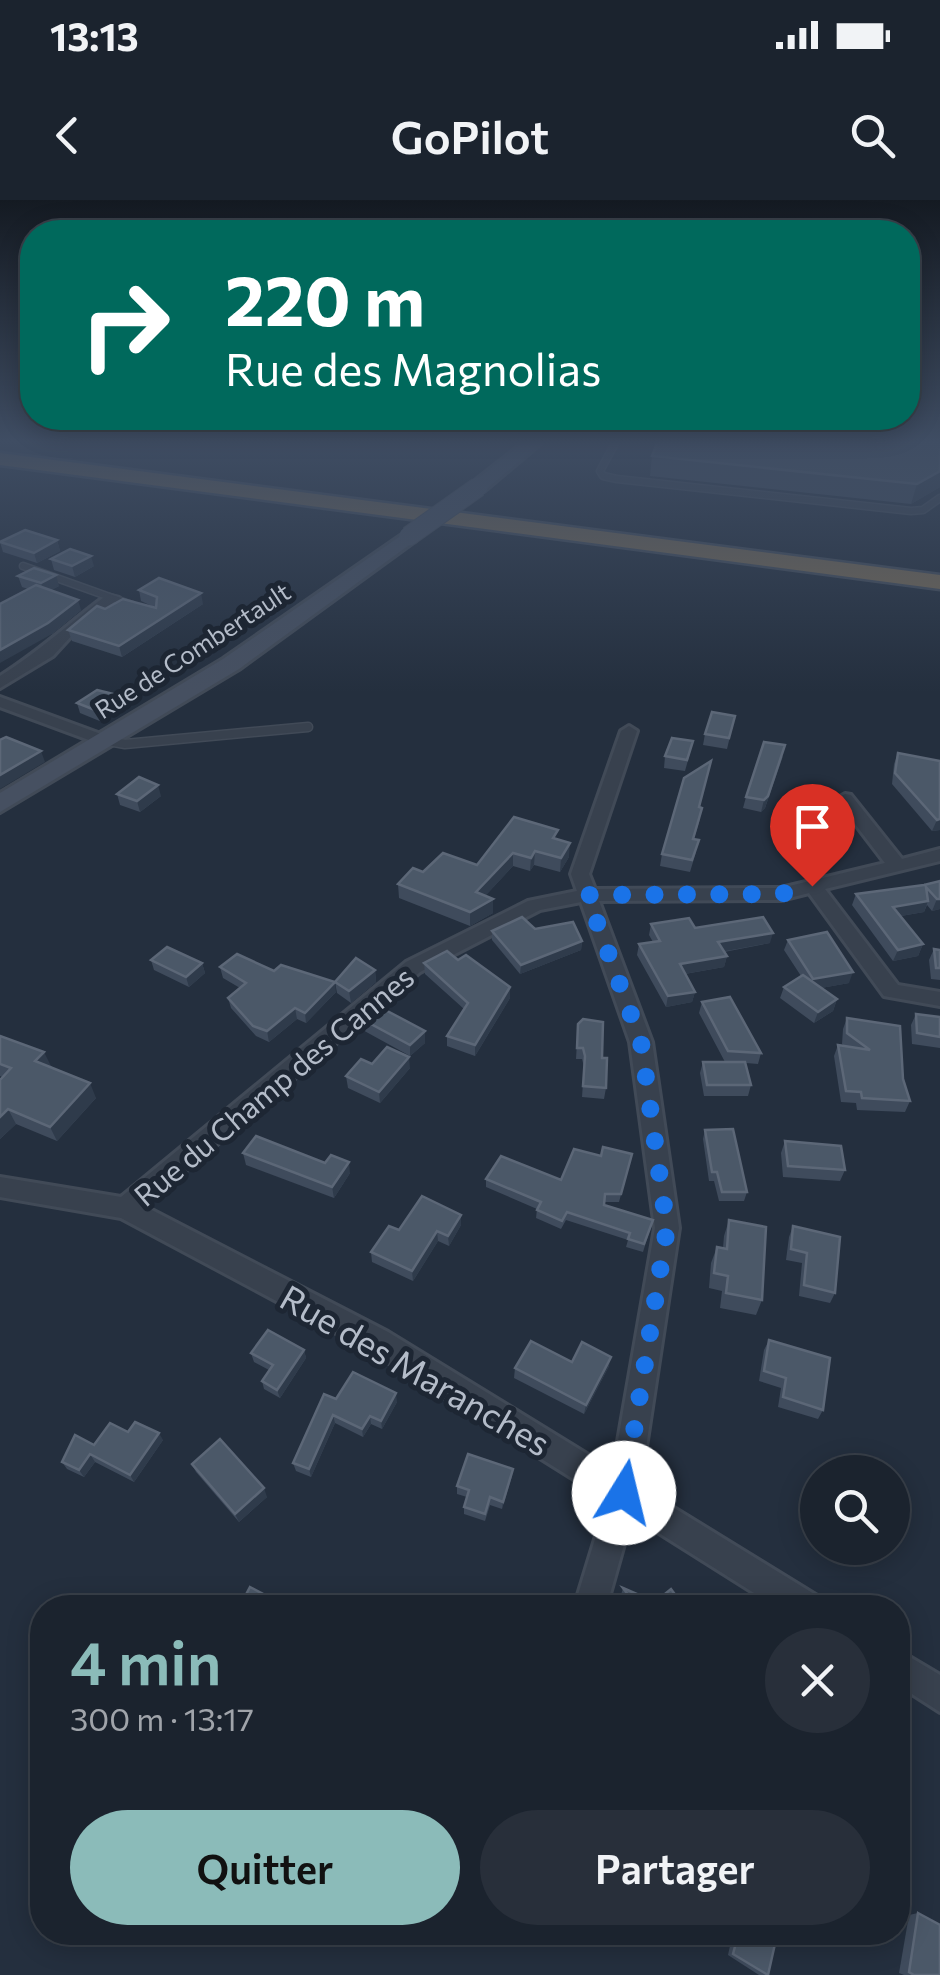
<!DOCTYPE html>
<html lang="fr">
<meta charset="utf-8">
<style>
:root{--surface:#1b232e;--page:#282f3a;--text:#f1f3f6;--muted:#a0a4aa;--line:#39404a;--accent:#8bbbb9}
body{margin:0;font-family:Commissioner,sans-serif;background:var(--page);color:var(--text);height:100vh;display:flex;flex-direction:column;font-size:38px;white-space:nowrap}
*{box-sizing:border-box;margin:0}
p{font-size:32px;color:var(--muted)}
.icon{flex:none;width:55px;height:55px;fill:none;stroke:currentColor;stroke-width:2;stroke-linecap:round;stroke-linejoin:round}
.map{position:relative;flex:1;overflow:hidden}
.sheet{position:absolute;left:30px;top:1395px;width:880px;height:350px;display:flex;flex-direction:column;background:var(--surface);border-radius:40px;box-shadow:0 5px 25px #0003,0 0 0 2px var(--line)}
.sheet>*{flex:none}
.guide{position:absolute;left:20px;top:20px;width:900px;height:210px;border-radius:40px;box-shadow:0 5px 25px #0003,0 0 0 2px var(--line);background:#00695c;color:#fff;overflow:hidden}
.controls{position:absolute;left:800px;top:1255px;display:grid;gap:20px}
.controls a{display:grid;place-items:center;width:110px;height:110px;border-radius:50%;background:var(--surface);box-shadow:0 5px 25px #0003,0 0 0 2px var(--line);font-size:50px}
.pin{position:absolute;display:grid;place-items:center;width:85px;height:85px;color:#fff;margin:-102px -42px;border-radius:50% 50% 50% 0;rotate:-45deg;box-shadow:0 0 10px #0007}
.pin .icon{rotate:45deg}
.me{position:absolute;width:110px;margin:-55px;rotate:9deg;stroke-linejoin:round;filter:drop-shadow(0 0 8px #0008)}
.turn{display:flex;align-items:center;gap:35px;height:210px;padding:0 40px;font-size:45px}
.turn .icon{width:130px;height:130px;stroke-width:2.5}
.turn b{display:block;font-size:70px;line-height:85px}
.round{display:grid;place-items:center;flex:none;width:105px;height:105px;border-radius:52px;background:var(--page)}
.headline{display:flex;align-items:center;justify-content:space-between;height:170px;padding:0 40px}
h1{font-size:60px;font-weight:600;line-height:75px;color:var(--accent)}
.action{display:flex;gap:20px;margin-top:auto;padding:20px 40px}
.action a{flex:1;height:115px;border-radius:60px;background:var(--accent);color:#111;font-size:40px;font-weight:600;line-height:115px;text-align:center}
.action a+a{background:var(--page);color:var(--text)}
.status{display:flex;justify-content:space-between;align-items:center;height:70px;padding:0 50px;background:var(--surface);direction:ltr}
.status svg{height:28px;fill:currentColor}
header{display:flex;justify-content:space-between;align-items:center;height:130px;padding:0 40px;background:var(--surface);font-size:45px;font-weight:600}
.map>svg:first-child{display:block}
</style>
<div class="status"><b>13:13</b><svg viewBox="0 0 49 12"><path d="M0 12V9h3v3zM5 12V6h3v6zM10 12V3h3v9zM15 12V0h3v12zM26 1h20v11H26zM47 4h2v5h-2z"/></svg></div>
<header><svg class="icon" aria-label="back" viewBox="0 0 24 24"><path d="M15 5l-7 7 7 7"/></svg>GoPilot<svg class="icon" aria-label="search" viewBox="0 0 24 24"><circle cx="10" cy="10" r="6"/><path d="M15 15l6 6"/></svg></header>
<div class="map">
<svg width="940" height="1775" viewBox="0 0 940 1775">
<rect width="100%" height="100%" fill="#242f3e"/>
<g fill="none" stroke-linecap="round" stroke-linejoin="round">
<defs>
<g id="lane-far1">
<path d="M615 243 600 271 603 276 617 279 911 311 923 310 940 298"/>
<path d="M23 366 132 405"/>
</g>
<path id="lane" d="M103 540 125 544 308 527"/>
<g id="street">
<path d="M107 395 119 398 74 433 53 456 0 488V476C39 452 70 422 107 395Z"/>
<path d="M0 497 109 537 111 540 97 543 0 507Z"/>
<path d="M629 526 637 531 589 674 595 689 781 688 885 663 836 599 845 594 851 595 902 659 940 649V661L825 689 898 785 940 792V806L884 796 809 693 781 700 599 701 652 842 679 1028 640 1287 819 1397 824 1408H778L632 1316 606 1408H574L607 1300 368 1150 121 1018 0 997V977L121 997 406 762 528 701 577 691 571 674 621 531ZM581 702 630 842 655 1028 613 1270 388 1132 144 1006 420 772 540 710Z"/>
<path d="M898 1450 940 1475V1512L898 1485Z"/>
</g>
<g id="secondary">
<path d="M523 243H541L484 291H472V283Z"/>
<path d="M409 330 418 336 416 340 239 469 0 612V593L223 459Z"/>
</g>
<path id="highway" d="M0 253 940 375V389L0 265Z"/>
</defs>
<use href="#lane-far1" stroke="#414a57" stroke-width="9"/>
<use href="#lane" stroke="#414a57" stroke-width="11"/>
<use href="#street" stroke="#414a57" stroke-width="6"/>
<use href="#secondary" stroke="#414a57" stroke-width="6"/>
<use href="#highway" stroke="#434c59" stroke-width="5"/>
<use href="#lane-far1" stroke="#38414e" stroke-width="6"/>
<use href="#lane" stroke="#38414e" stroke-width="8"/>
<use href="#street" fill="#38414e" fill-rule="evenodd"/>
<use href="#secondary" fill="#465061" fill-rule="evenodd"/>
<use href="#highway" fill="#746855" fill-rule="evenodd"/>
<defs>
<path id="secondary-bridge" d="M409 336 478 287"/>
</defs>
<use href="#secondary-bridge" stroke="#414a57" stroke-width="21" stroke-linecap="butt"/>
<use href="#secondary-bridge" stroke="#465061" stroke-width="19"/>
</g>
<g fill="#3f4b5c">
<path d="M940 243V287L911 304 650 276 652 256Z"/>
<path d="M57 340 60 351 37 363 3 352 0 342Z"/>
<path d="M51 359 94 366 75 377 54 370Z"/>
<path d="M18 376 59 386 51 390 81 410 52 434 28 389 22 387Z"/>
<path d="M139 390 203 404 122 457 72 441 68 430 105 409 156 408 141 401Z"/>
<path d="M122 496 125 506 102 522 80 513 77 503Z"/>
<path d="M735 516 727 549 703 545 705 534Z"/>
<path d="M690 553 685 571 664 568 665 556Z"/>
<path d="M898 553 940 561V630L932 631 892 584 894 564Z"/>
<path d="M783 556 765 608 761 612 743 608 746 597Z"/>
<path d="M117 594 161 596 140 612 120 605Z"/>
<path d="M700 607V619L694 639 696 652 690 672 660 666 662 654Z"/>
<path d="M558 639 569 657 560 672 534 665 530 671 513 666 485 696 493 713 470 726 399 698 398 684 423 672 477 665Z"/>
<path d="M940 681V709L932 711 927 705 924 712 901 716 923 744 918 756 893 761 852 705 856 694 924 685Z"/>
<path d="M651 724 695 728 770 743 724 752 727 756 724 767 685 774 695 792 692 802 666 807 637 755 639 744 653 742 649 735Z"/>
<path d="M535 729 582 741 581 750 520 774 492 740V731Z"/>
<path d="M788 740 849 783 821 788 837 799 833 811 814 823 780 798 784 787 801 776 784 750Z"/>
<path d="M934 749 940 750V780L931 779 929 760Z"/>
<path d="M151 760 202 763 205 773 189 787 154 770Z"/>
<path d="M458 760 510 787V798L475 856 447 846V836L464 809 425 774 424 763Z"/>
<path d="M220 767 274 771 336 792 306 823 297 819 269 842 256 836 231 808 228 798 240 788 223 778Z"/>
<path d="M375 770 376 782 351 803 337 793 335 782Z"/>
<path d="M394 791 395 803 386 810 425 843 410 856 359 828 358 817Z"/>
<path d="M702 802 761 853 758 864 746 863 751 885 748 896H704L700 873 703 862H725L699 813Z"/>
<path d="M916 814 940 817V848L912 844 911 825Z"/>
<path d="M847 818 903 879 910 901 905 912 857 910 856 903 841 902 834 856 838 845 844 846 842 844 843 829Z"/>
<path d="M578 824 602 858 606 888 604 899 582 897 584 867 582 859H576Z"/>
<path d="M0 836 51 866 96 898 57 941 16 924 0 939 2 877 0 876Z"/>
<path d="M372 864 410 868 380 903 348 888 346 876Z"/>
<path d="M705 930 747 992 744 1001H719L714 981H709L703 939Z"/>
<path d="M785 941 845 970 840 981 783 977 781 953Z"/>
<path d="M243 953 350 973 334 998 246 965Z"/>
<path d="M632 954 619 1002H604V1005L653 1020 643 1052 626 1047 628 1040 566 1020 561 1029 536 1018 537 1009 486 987V979L561 980 601 956Z"/>
<path d="M461 1015V1025L449 1046 438 1041 413 1081 372 1062 371 1052 399 1030Z"/>
<path d="M729 1020 762 1100 756 1115 720 1108 722 1091 709 1088 711 1063 717 1047 723 1048 724 1036Z"/>
<path d="M793 1026 835 1093 830 1103 799 1096 802 1063 786 1060 789 1037Z"/>
<path d="M769 1140 823 1210 818 1219 778 1207 781 1188 759 1181 764 1150Z"/>
<path d="M304 1150 306 1158 280 1198 264 1189 262 1181 269 1170 254 1162 251 1153Z"/>
<path d="M572 1162 609 1166 584 1214 514 1178 515 1168Z"/>
<path d="M336 1199 397 1202 382 1229 371 1224 363 1237 335 1223 311 1277 296 1271 293 1263Z"/>
<path d="M128 1232 163 1240 134 1282 95 1262 84 1277 67 1269 62 1262 94 1245Z"/>
<path d="M192 1264 267 1297 239 1322 196 1272Z"/>
<path d="M512 1276 502 1309 490 1305 485 1321 464 1314V1307L467 1297 457 1294V1286Z"/>
<path d="M623 1388 655 1402 685 1408H630L621 1395Z"/>
<path d="M918 1713 940 1775H904L899 1773 909 1715Z"/>
<path d="M733 1732H774L768 1775H759L728 1755Z"/>
</g>
<g fill="#2f3b4b">
<path d="M940 271V287L911 304 917 284Z"/>
<path d="M57 340 60 351 37 363 34 353Z"/>
<path d="M91 356 94 366 75 377 72 366Z"/>
<path d="M56 375 59 386 44 394 41 383Z"/>
<path d="M201 393 203 404 122 457 119 446Z"/>
<path d="M78 400 81 410 52 434 0 463V450Z"/>
<path d="M122 496 125 506 102 522 100 512Z"/>
<path d="M785 545 765 608 761 612 764 600Z"/>
<path d="M41 551 45 562 0 589V575Z"/>
<path d="M158 585 161 596 140 612 137 601Z"/>
<path d="M940 619V630L932 631 937 620Z"/>
<path d="M570 643 569 657 560 672 561 658Z"/>
<path d="M535 651 534 665 530 671 531 658Z"/>
<path d="M513 653V666L476 706V692Z"/>
<path d="M493 699V713L470 726V712Z"/>
<path d="M937 699H940V709L932 711Z"/>
<path d="M928 701 924 712 889 718 893 707Z"/>
<path d="M773 733 770 743 715 753 718 742Z"/>
<path d="M582 741 581 750 520 774 521 765Z"/>
<path d="M923 744 918 756 893 761 898 750Z"/>
<path d="M727 756 724 767 678 775 680 764Z"/>
<path d="M202 763 205 773 189 787 186 777Z"/>
<path d="M375 770 376 782 351 803 349 791Z"/>
<path d="M853 772 849 783 810 790 813 779Z"/>
<path d="M335 782 336 792 306 823 305 813Z"/>
<path d="M510 787V798L475 856V845Z"/>
<path d="M394 791 395 803 377 816 376 805Z"/>
<path d="M695 792 692 802 666 807 668 796Z"/>
<path d="M837 799 833 811 814 823 818 812Z"/>
<path d="M295 808 297 819 269 842 267 831Z"/>
<path d="M425 831V843L410 856V845Z"/>
<path d="M44 852 51 866 42 876 35 861Z"/>
<path d="M409 857 410 868 380 903 379 892Z"/>
<path d="M90 883 96 898 57 941 50 927Z"/>
<path d="M8 909 16 924 0 939V917Z"/>
<path d="M349 962 350 973 334 998 332 987Z"/>
<path d="M461 1015V1025L449 1046 448 1036Z"/>
<path d="M437 1031 438 1041 413 1081 412 1071Z"/>
<path d="M304 1150 306 1158 280 1198 277 1190Z"/>
<path d="M611 1157 609 1166 584 1214 586 1205Z"/>
<path d="M396 1193 397 1202 382 1229 381 1221Z"/>
<path d="M333 1215 335 1223 311 1277 309 1269Z"/>
<path d="M370 1216 371 1224 363 1237 362 1229Z"/>
<path d="M159 1233 163 1240 134 1282 130 1275Z"/>
<path d="M90 1254 95 1262 84 1277 79 1270Z"/>
<path d="M513 1269 512 1276 502 1309 503 1302Z"/>
<path d="M264 1288 267 1297 239 1322 235 1314Z"/>
</g>
<g fill="#4b5868" stroke="#5c6777" stroke-width="2.5">
<path d="M657 243H940V271L917 284 652 256Z"/>
<path d="M25 330 57 340 34 353 0 342Z"/>
<path d="M70 349 91 356 72 366 51 359Z"/>
<path d="M34 368 56 375 41 383 18 376Z"/>
<path d="M159 378 201 393 119 446 68 430 97 406 105 409 123 399 156 408 157 397 139 390Z"/>
<path d="M36 385 78 400 48 423 0 450V404Z"/>
<path d="M97 490 122 496 100 512 77 503Z"/>
<path d="M712 512 735 516 729 538 705 534Z"/>
<path d="M6 537 41 551 0 575V540Z"/>
<path d="M672 538 693 541 687 560 665 556Z"/>
<path d="M764 542 785 545 768 596 764 600 746 597Z"/>
<path d="M898 553 940 561V619L937 620 895 573Z"/>
<path d="M711 561 699 607 702 608 693 639 699 640 692 660 662 654 684 578Z"/>
<path d="M139 577 158 585 137 601 117 594Z"/>
<path d="M514 617 558 630 553 638 570 643 561 658 535 651 531 658 513 653 476 692 493 699 470 712 398 684 413 668 423 672 443 653 477 665Z"/>
<path d="M940 681V699H937L926 687 928 701 893 707 923 744 898 750 856 694 924 685Z"/>
<path d="M522 717 535 729 573 722 582 741 521 765 492 731Z"/>
<path d="M763 717 773 733 718 742 727 756 680 764 695 792 668 796 639 744 660 741 651 724 689 718 695 728Z"/>
<path d="M827 732 853 772 813 779 788 740Z"/>
<path d="M167 747 202 763 186 777 151 760Z"/>
<path d="M934 749 940 750V768H936Z"/>
<path d="M447 751 458 760 466 755 510 787 475 845 447 836 468 803 424 763Z"/>
<path d="M237 754 274 771 281 765 335 782 305 813 295 808 267 831 253 826 228 798 246 783 220 767Z"/>
<path d="M356 758 375 770 349 791 335 782Z"/>
<path d="M803 775 837 799 818 812 784 787Z"/>
<path d="M391 789 394 791 376 805 425 831 410 845 358 817Z"/>
<path d="M730 797 761 853 728 851 702 802Z"/>
<path d="M916 814 940 817V837L917 833Z"/>
<path d="M847 818 900 826 903 879 910 901 862 898 861 892 846 891 838 845 870 850 847 833Z"/>
<path d="M583 819 603 822 602 858H607L606 888 583 886 585 856 583 848H577L578 824Z"/>
<path d="M0 836 44 852 35 861 90 883 50 927 8 909 0 917V880L11 868 0 864Z"/>
<path d="M387 847 409 857 379 892 346 876 361 859 372 864Z"/>
<path d="M703 862H745L751 885H707Z"/>
<path d="M733 929 747 992H722L717 972H712L705 930Z"/>
<path d="M256 936 325 963 331 955 349 962 332 987 243 953Z"/>
<path d="M785 941 841 946 845 970 788 966Z"/>
<path d="M603 947 632 954 621 994H605L604 1005 653 1020 644 1044 628 1039 630 1033 567 1012 562 1021 537 1010 541 1002 486 979 501 956 561 980 574 949 601 956Z"/>
<path d="M422 996 461 1015 448 1036 437 1031 412 1071 371 1052 389 1026 399 1030Z"/>
<path d="M729 1020 766 1027 762 1100 726 1093 728 1076 714 1073 717 1047 727 1049Z"/>
<path d="M793 1026 840 1037 835 1093 804 1085 807 1053 791 1049Z"/>
<path d="M268 1130 304 1150 277 1190 262 1181 273 1165 251 1153Z"/>
<path d="M769 1140 830 1158 823 1210 783 1197 786 1178 764 1171Z"/>
<path d="M531 1141 572 1162 582 1142 611 1157 586 1205 515 1168Z"/>
<path d="M353 1172 396 1193 381 1221 370 1216 362 1229 333 1215 309 1269 293 1263 324 1194 336 1199Z"/>
<path d="M135 1222 159 1233 130 1275 90 1254 79 1270 62 1262 75 1235 94 1245 110 1223 128 1232Z"/>
<path d="M220 1239 264 1288 235 1314 192 1264Z"/>
<path d="M468 1254 513 1269 503 1302 490 1297 485 1314 464 1307 469 1290 457 1286Z"/>
<path d="M250 1387 290 1408H239Z"/>
<path d="M623 1388 655 1402 671 1389 685 1408H638Z"/>
<path d="M918 1713 940 1725V1775H914L909 1772Z"/>
<path d="M739 1732H774L777 1735 768 1775 733 1754Z"/>
</g>
<linearGradient id="sky" x2="0" y2="1"><stop stop-color="#141a22"/><stop offset="0.49" stop-color="#3f4d63"/><stop offset="1" stop-color="#3f4d63" stop-opacity="0"/></linearGradient>
<rect width="940" height="492" fill="url(#sky)"/>
<g fill="none" stroke-linecap="round" stroke-linejoin="round">
<path stroke="#1a73e8" stroke-width="18" stroke-dasharray="0 32.4" d="M624 1293 667 1028 641 842 587 695 781 694 812 686"/>
</g>
<g text-anchor="middle" dominant-baseline="central" stroke-width="10" stroke-linejoin="round" paint-order="stroke">
<g font-size="25" fill="#b4bcc9" stroke="#1d2633">
<text transform="translate(192 450) rotate(-33)">Rue de Combertault</text>
</g>
<g font-size="30" fill="#b4bcc9" stroke="#1d2633">
<text transform="translate(273 885) rotate(-40)">Rue du Champ des Cannes</text>
</g>
<g font-size="35" fill="#b4bcc9" stroke="#1d2633">
<text transform="translate(416 1169) rotate(30)">Rue des Maranches</text>
</g>
</g>
</svg>
<div class="controls">
<a><svg class="icon" aria-label="search" viewBox="0 0 24 24"><circle cx="10" cy="10" r="6"/><path d="M15 15l6 6"/></svg></a>
</div>
<div class="pin" style="left:812px;top:686px;background:#d93025"><svg class="icon" aria-label="arrive" viewBox="0 0 24 24"><path d="M6 21V4h12l-3 4 3 4H6"/></svg></div>
<svg class="me" style="left:624px;top:1293px" viewBox="-20 -20 40 40"><circle r="19" fill="#fff"/><path d="M0-13L10 11 0 6-10 11z" fill="#1a73e8"/></svg>
<div class="guide">
<div class="turn"><svg class="icon" aria-label="right" viewBox="0 0 24 24"><path d="M7 20v-9h11M14 6l5 5-5 5"/></svg><div><b>220 m</b>Rue des Magnolias</div></div>
</div>
<section class="sheet">
<div class="headline"><div><h1>4 min</h1><p>300 m · 13:17</p></div><a class="round"><svg class="icon" aria-label="close" viewBox="0 0 24 24"><path d="M6 6l12 12M18 6L6 18"/></svg></a></div>
<div class="action"><a>Quitter</a><a>Partager</a></div>
</section>
</div>
